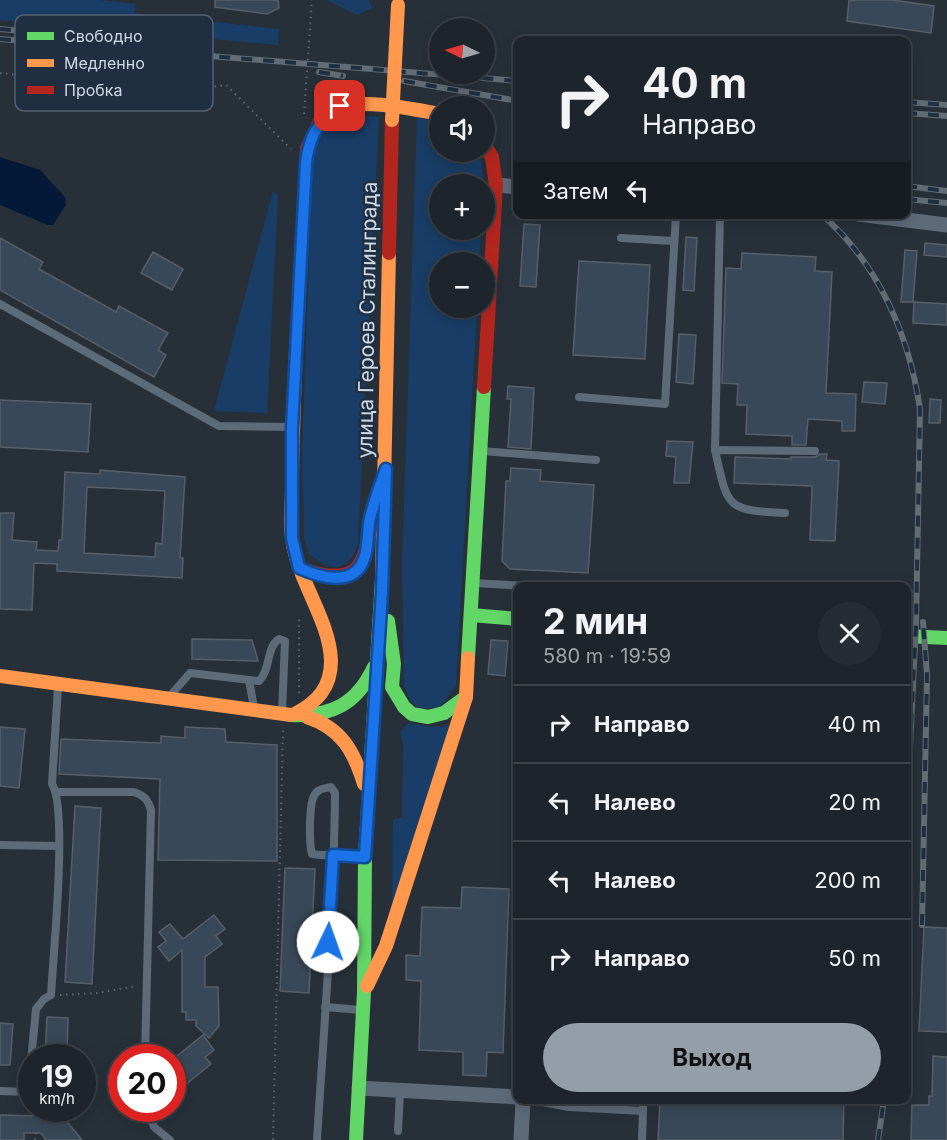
<!DOCTYPE html>
<html lang="ru">
<meta charset="utf-8">
<style>
:root{--surface:#1d242b;--page:#252c33;--text:#f1f3f6;--muted:#a0a4a9;--line:#3b4147;--accent:#949ea9}
body{margin:0;font-family:Inter,sans-serif;background:var(--page);color:var(--text);height:100vh;display:flex;flex-direction:column;font-size:22px;white-space:nowrap}
*{box-sizing:border-box;margin:0}
p{font-size:20px;color:var(--muted)}
.icon{flex:none;width:33px;height:33px;fill:none;stroke:currentColor;stroke-width:2;stroke-linecap:round;stroke-linejoin:round}
.map{position:relative;flex:1;overflow:hidden}
.sheet{position:absolute;left:513px;top:582px;width:398px;height:522px;display:flex;flex-direction:column;background:var(--surface);border-radius:12px;box-shadow:0 3px 15px #0003,0 0 0 2px var(--line)}
.sheet>*{flex:none}
.guide{position:absolute;left:513px;top:36px;width:398px;height:183px;border-radius:12px;box-shadow:0 3px 15px #0003,0 0 0 2px var(--line);background:#1d242b;color:var(--text);overflow:hidden}
.needle{width:39px;rotate:275deg}
.tools{position:absolute;left:429px;top:18px;display:grid;gap:12px}
.tools a{display:grid;place-items:center;width:66px;height:66px;border-radius:50%;background:var(--surface);box-shadow:0 3px 15px #0003,0 0 0 2px var(--line);font-size:30px}
.speed{position:absolute;left:18px;top:1044px;display:flex;gap:12px;font-size:30px;font-weight:700;text-align:center}
.speed>*{display:grid;place-content:center;width:78px;height:78px;border-radius:50%;background:var(--surface);box-shadow:0 3px 15px #0003,0 0 0 2px var(--line);line-height:1}
.speed small{font-size:15px;font-weight:400}
.speed .limit{border:9px solid #d22;background:#fff;color:#111}
.pin{position:absolute;display:grid;place-items:center;width:51px;height:51px;color:#fff;margin:-26px;border-radius:12px;box-shadow:0 3px 9px #0006}
.me{position:absolute;width:66px;margin:-33px;rotate:3deg;stroke-linejoin:round;filter:drop-shadow(0 0 4px #0008)}
.turn{display:flex;align-items:center;gap:21px;height:126px;padding:0 30px;font-size:27px}
.turn .icon{width:78px;height:78px;stroke-width:2.5}
.turn b{display:block;font-size:42px;line-height:51px}
.then{display:flex;align-items:center;height:57px;padding:0 30px;background:#0003;gap:12px;font-size:22px}
.round{display:grid;place-items:center;flex:none;width:63px;height:63px;border-radius:32px;background:var(--page)}
.headline{display:flex;align-items:center;justify-content:space-between;height:102px;padding:0 30px}
h1{font-size:36px;font-weight:700;line-height:45px}
.cta{display:flex;gap:12px;margin-top:auto;padding:12px 30px}
.cta a{flex:1;height:69px;border-radius:36px;background:var(--accent);color:#111;font-size:24px;font-weight:700;line-height:69px;text-align:center}
ul{padding:0;list-style:none}
li{display:flex;align-items:center;gap:18px;height:78px;padding:0 30px;border-top:2px solid var(--line)}
li div{flex:1}
li b{display:block;font-size:22px}
li em{font-style:normal}
.map>svg:first-child{display:block}
</style>
<div class="map">
<svg width="947" height="1140" viewBox="0 0 947 1140">
<rect width="100%" height="100%" fill="#273039"/>
<g fill="#193d66">
<path d="M0 0H99L136 4 134 13 279 29 278 45 0 20Z"/>
<path d="M327 0H369L372 8 357 15Z"/>
<path d="M344 115 379 117 358 543C349 574 330 572 308 553L304 537 302 453 313 144 332 119Z"/>
<path d="M417 117 439 122 440 152H477L481 157 483 184H440V230H481L479 262H440V308H477L456 686 440 707 420 709 410 700 404 686 402 565Z"/>
<path d="M273 191 278 194 267 413 214 411Z"/>
<path d="M408 723 432 727 451 725 392 905 393 820 402 817 403 744 400 732Z"/>
</g>
<path fill="#041937" d="M0 157 40 170 65 197 66 205 53 225H48L0 205Z"/>
<g fill="#394858" stroke="#575e67" stroke-width="1.5" fill-rule="evenodd">
<path d="M215 0H278L279 8 267 14 215 7Z"/>
<path d="M849 0H893L934 6 931 33 847 21Z"/>
<path d="M524 224 540 225 536 287 520 286Z"/>
<path d="M686 237 697 238 694 291 683 290Z"/>
<path d="M0 238 43 262 39 269 116 312 119 306 168 333 158 350 166 355 154 377 0 290Z"/>
<path d="M925 243 947 245V257L924 255Z"/>
<path d="M905 250 917 251 913 302H901Z"/>
<path d="M153 252 183 269 172 290 141 273Z"/>
<path d="M742 253 816 257 815 271 832 272 826 393 856 394 855 431H842V421L808 419 806 445H792V436L746 434 747 405H737L738 384 722 383 726 268 741 269Z"/>
<path d="M579 261 650 265 645 359 573 355Z"/>
<path d="M914 302 947 304V325L913 323Z"/>
<path d="M679 334 696 335 693 384 676 382Z"/>
<path d="M864 382 887 383 885 404 862 402Z"/>
<path d="M508 386 534 388 531 449 508 447 511 399H507Z"/>
<path d="M930 399 941 400 940 423H929Z"/>
<path d="M0 400 91 404 88 452 0 447Z"/>
<path d="M667 441 693 442 689 483H674L676 457 666 456Z"/>
<path d="M820 454H827L826 460 839 461 835 541 810 540 812 486 734 483 735 457 791 459V457H815Z"/>
<path d="M511 468 541 470 540 481 594 485 588 573 510 569 502 561 506 481H510Z"/>
<path d="M100 470 185 477 180 558H183L182 578 57 571V564L34 563 32 610 0 609V513H14L12 540 37 542 36 550 58 551 59 540H62L65 472 100 474ZM87 487 165 491 162 544 156 543 155 557 84 553Z"/>
<path d="M192 639 252 640 258 661 192 659Z"/>
<path d="M491 640 508 641 505 676 488 674Z"/>
<path d="M0 727 25 729 19 788 0 786Z"/>
<path d="M185 727 225 729 226 742 277 745V861L158 860 160 779 59 774 61 739 161 743V736L185 738Z"/>
<path d="M75 806 101 808 92 984 65 982Z"/>
<path d="M285 868 315 869 309 993 280 991Z"/>
<path d="M462 887 509 889 503 1053 487 1052 486 1076 463 1075V1052L419 1050 421 981 406 980V955L420 956 422 907 461 908Z"/>
<path d="M214 915 225 929 216 936 222 944 205 957V987H218L219 1026 209 1038 196 1026V1020H186V1012H182V950L169 961 158 947 166 941 159 932 170 924 183 939Z"/>
<path d="M924 927 947 928V1032L919 1031Z"/>
<path d="M47 1017 68 1018 67 1058H45Z"/>
<path d="M0 1023 13 1024 10 1065H0Z"/>
<path d="M203 1035 214 1050 205 1057 211 1064 179 1090 172 1081V1060Z"/>
<path d="M933 1056 947 1057V1140H911L912 1105H929V1096H932Z"/>
<path d="M660 1100H844L843 1140H658Z"/>
<path d="M43 1108H64V1118L82 1140H46L41 1133H24V1140H0V1115L42 1116Z"/>
</g>
<g fill="none" stroke-linecap="round" stroke-linejoin="round">
<g stroke="#5e6772" stroke-width="2" stroke-dasharray="1.5 4.5" stroke-linecap="butt">
<path d="M0 73 175 92 226 85 291 149"/>
<path d="M304 114 312 0"/>
<path d="M299 693V618"/>
<path d="M60 995 97 993 137 986"/>
<path d="M34 1108 37 1116"/>
<path d="M35 1140 36 1133"/>
<path d="M273 1140 283 730"/>
</g>
<g stroke="#5d6a78" stroke-width="8">
<path d="M720 214 715 450C728 508 725 510 785 513"/>
<path d="M621 238 674 241"/>
<path d="M0 304 219 426 291 427"/>
<path d="M579 397 665 404 676 214"/>
<path d="M715 450 815 451"/>
<path d="M482 451 596 460"/>
<path d="M473 583 526 586"/>
<path d="M249 680 254 708"/>
<path d="M170 696 190 673 259 681C271 670 266 647 279 639L285 641 282 712"/>
<path d="M57 792H134C145 796 148 800 151 810L145 1058"/>
<path d="M0 845 59 846"/>
<path d="M325 1007 361 1010"/>
<path d="M0 1091 28 1092 36 1009 44 999 51 995C53 958 68 808 52 784L58 686"/>
<path d="M532 1100 569 1107 643 1111V1100"/>
<path d="M146 1108 154 1127 170 1140"/>
<path d="M398 1131 400 1091"/>
<path d="M317 1140C324 1025 334 908 335 793L331 787C325 788 317 789 314 796 309 805 309 844 312 854 329 856 346 856 364 857"/>
<path d="M642 1140 643 1111"/>
</g>
<g stroke="#5d6a78" stroke-width="15">
<path d="M496 185 518 187"/>
<path d="M858 214 947 225"/>
<path d="M359 1088 518 1097"/>
<path d="M521 1140 523 1100"/>
</g>
<g stroke="#63d668" stroke-width="14">
<path d="M471 615 518 619"/>
<path d="M388 621 394 664 392 687 404 707 412 714 428 717 444 713 466 697"/>
<path d="M906 636 947 638"/>
<path d="M468 658 484 387"/>
<path d="M291 715C331 717 357 704 374 667"/>
<path d="M356 1140 364 992 365 857 382 579"/>
</g>
<g stroke="#ff974d" stroke-width="14">
<path d="M337 108C363 98 412 109 440 114"/>
<path d="M382 579 389 253"/>
<path d="M0 676 291 715"/>
<path d="M295 714C317 702 331 688 331 661 330 620 297 580 292 538 290 522 292 504 292 488 292 442 294 396 296 350"/>
<path d="M307 717C341 728 354 751 364 784"/>
<path d="M367 986 386 946 466 697 468 658"/>
</g>
<g stroke="#b3261e" stroke-width="14">
<path d="M484 145 492 157 496 185 484 387"/>
<path d="M389 253 392 120"/>
<path d="M296 350 307 148 319 123 337 108"/>
<path d="M299 568C374 594 362 552 377 496"/>
</g>
<defs>
<g id="rail">
<path d="M0 29 63 35"/>
<path d="M0 39 518 81"/>
<path d="M319 72 343 76"/>
<path d="M404 81 518 101"/>
<path d="M906 102 947 105"/>
<path d="M906 113 947 116"/>
<path d="M906 186 947 191"/>
<path d="M906 199 947 203"/>
<path d="M821 214C879 264 909 335 920 409L916 625 906 829"/>
<path d="M922 925 927 675 923 622"/>
<path d="M878 1140 884 1100"/>
</g>
</defs>
<use href="#rail" stroke="#626c74" stroke-width="6"/>
<use href="#rail" stroke="#1f2f41" stroke-width="4" stroke-dasharray="11" stroke-linecap="butt"/>
<path stroke="#ff974d" stroke-width="14" d="M392 120 398 5"/>
</g>
<g fill="none" stroke-linecap="round" stroke-linejoin="round">
<defs>
<path id="route" d="M328 942 333 855 365 857 382 592 386 469C380 485 374 502 370 518 367 531 369 547 364 559 354 588 319 577 299 568L292 538V428L306 163C309 136 318 122 340 106"/>
</defs>
<use href="#route" stroke="#114b97" stroke-width="15"/>
<use href="#route" stroke="#1a73e8" stroke-width="10"/>
</g>
<g text-anchor="middle" dominant-baseline="central" stroke-width="5" stroke-linejoin="round" paint-order="stroke">
<g font-size="21" fill="#cfd9e5" stroke="#1f2f41">
<text transform="translate(367 320) rotate(-89)">улица Героев Сталинграда</text>
</g>
</g>
<rect x="15" y="15" width="198" height="96" rx="9" fill="#1f2f41" stroke="#546272" stroke-width="1.5"/>
<rect x="27" y="32" width="27" height="8" fill="#63d668"/>
<rect x="27" y="59" width="27" height="8" fill="#ff974d"/>
<rect x="27" y="86" width="27" height="8" fill="#b3261e"/>
<g font-size="16" fill="#cfd9e5">
<text x="64" y="42">Свободно</text>
<text x="64" y="69">Медленно</text>
<text x="64" y="96">Пробка</text>
</g>
</svg>
<div class="tools">
<a><svg class="needle" viewBox="-14 -14 28 28"><path d="M0-13l5 13h-10z" fill="#e53935"/><path d="M0 13l5-13h-10z" fill="#a0a4a9"/></svg></a>
<a><svg class="icon" aria-label="sound" viewBox="0 0 24 24"><path d="M4 9h4l5-4v14l-5-4H4zM17 9q2 3 0 6"/></svg></a>
<a>+</a>
<a>−</a>
</div>
<div class="speed"><div>19<small>km/h</small></div><div class="limit">20</div></div>
<div class="pin" style="left:340px;top:106px;background:#d93025"><svg class="icon" aria-label="arrive" viewBox="0 0 24 24"><path d="M6 21V4h12l-3 4 3 4H6"/></svg></div>
<svg class="me" style="left:328px;top:942px" viewBox="-20 -20 40 40"><circle r="19" fill="#fff"/><path d="M0-13L10 11 0 6-10 11z" fill="#1a73e8"/></svg>
<div class="guide">
<div class="turn"><svg class="icon" aria-label="right" viewBox="0 0 24 24"><path d="M7 20v-9h11M14 6l5 5-5 5"/></svg><div><b>40 m</b>Направо</div></div>
<div class="then">Затем<svg class="icon" aria-label="left" viewBox="0 0 24 24"><path d="M17 20v-9H6M10 6l-5 5 5 5"/></svg></div>
</div>
<section class="sheet">
<div class="headline"><div><h1>2 мин</h1><p>580 m · 19:59</p></div><a class="round"><svg class="icon" aria-label="close" viewBox="0 0 24 24"><path d="M6 6l12 12M18 6L6 18"/></svg></a></div>
<ul>
<li><svg class="icon" aria-label="right" viewBox="0 0 24 24"><path d="M7 20v-9h11M14 6l5 5-5 5"/></svg><div><b>Направо</b></div><em>40 m</em></li>
<li><svg class="icon" aria-label="left" viewBox="0 0 24 24"><path d="M17 20v-9H6M10 6l-5 5 5 5"/></svg><div><b>Налево</b></div><em>20 m</em></li>
<li><svg class="icon" aria-label="left" viewBox="0 0 24 24"><path d="M17 20v-9H6M10 6l-5 5 5 5"/></svg><div><b>Налево</b></div><em>200 m</em></li>
<li><svg class="icon" aria-label="right" viewBox="0 0 24 24"><path d="M7 20v-9h11M14 6l5 5-5 5"/></svg><div><b>Направо</b></div><em>50 m</em></li>
</ul>
<div class="cta"><a>Выход</a></div>
</section>
</div>
